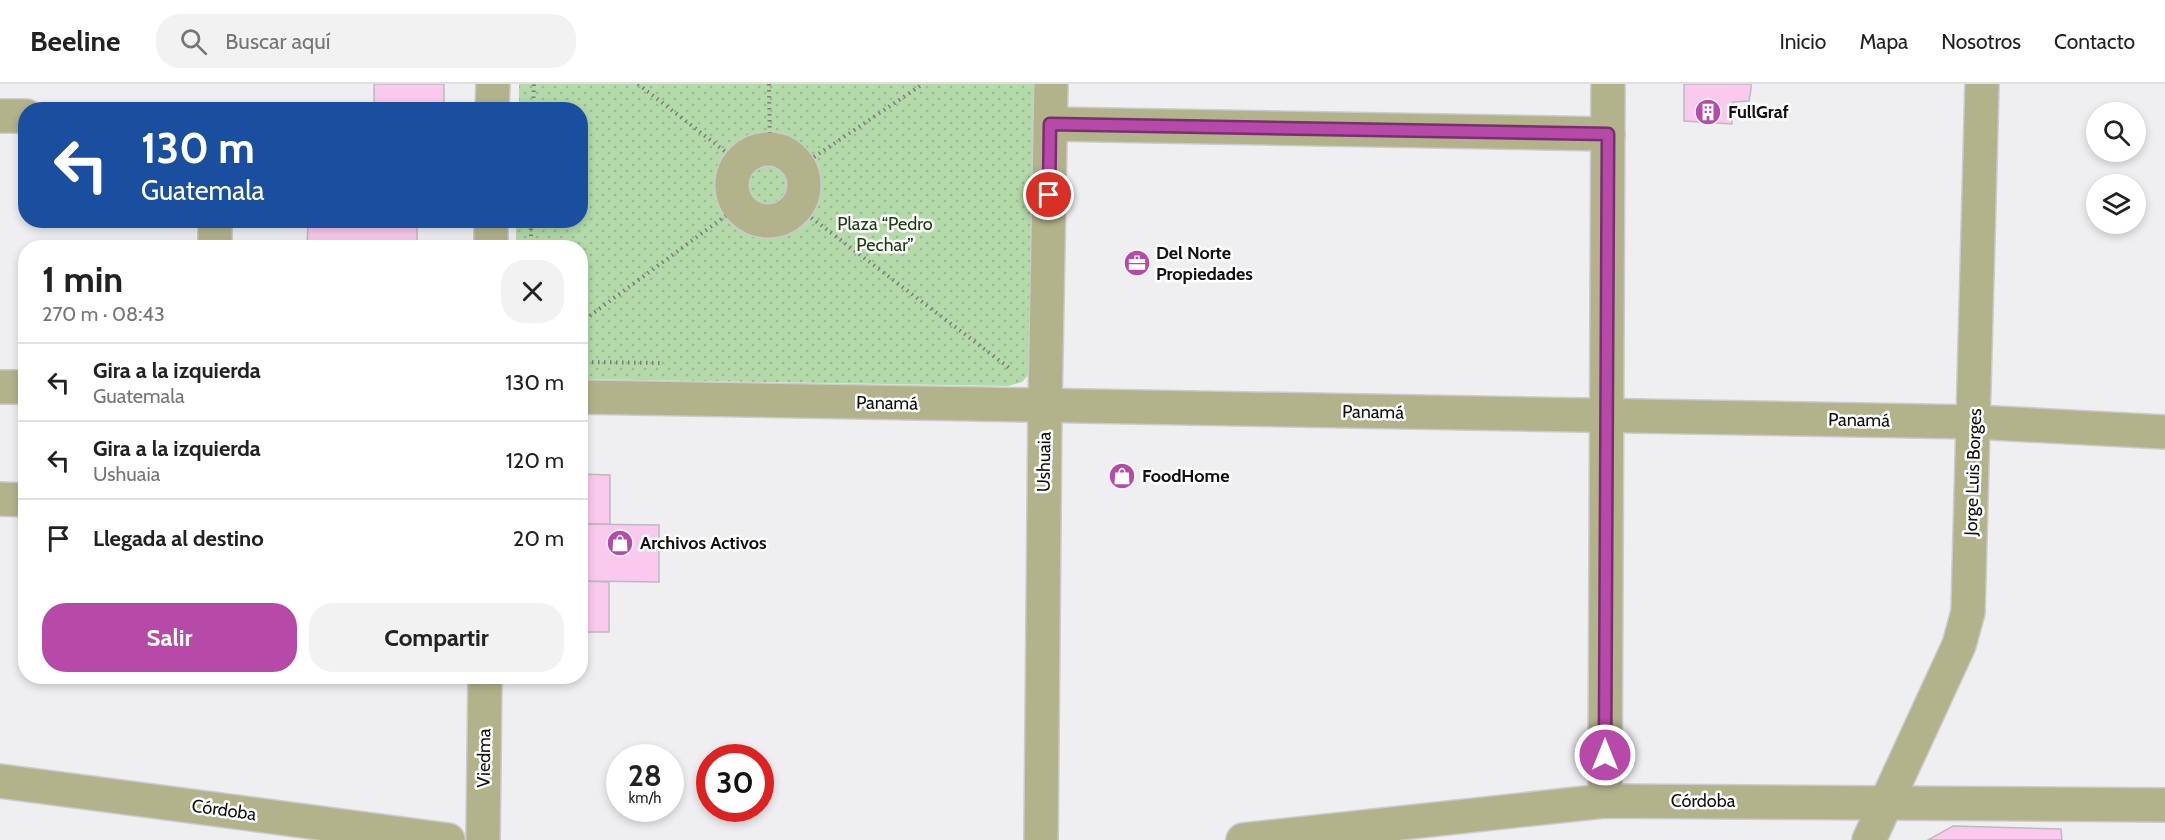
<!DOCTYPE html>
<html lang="es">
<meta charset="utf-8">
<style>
:root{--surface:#fff;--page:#f2f2f2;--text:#222;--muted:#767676;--line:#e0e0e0;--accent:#b74aa9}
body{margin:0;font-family:Cabin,sans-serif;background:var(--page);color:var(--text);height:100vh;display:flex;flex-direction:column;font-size:22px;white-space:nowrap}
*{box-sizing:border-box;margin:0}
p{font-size:20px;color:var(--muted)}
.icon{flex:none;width:33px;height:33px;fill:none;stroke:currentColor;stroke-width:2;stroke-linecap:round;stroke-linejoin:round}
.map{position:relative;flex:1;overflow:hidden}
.panel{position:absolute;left:18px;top:156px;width:570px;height:444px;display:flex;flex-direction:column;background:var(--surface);border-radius:24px;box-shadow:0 3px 9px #0003}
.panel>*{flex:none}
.top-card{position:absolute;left:18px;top:18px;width:570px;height:126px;border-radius:24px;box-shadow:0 3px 9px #0003;background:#1a4fa0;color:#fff;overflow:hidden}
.tools{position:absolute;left:2086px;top:18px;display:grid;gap:12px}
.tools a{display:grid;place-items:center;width:60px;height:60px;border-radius:50%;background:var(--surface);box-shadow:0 3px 9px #0003;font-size:30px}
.speed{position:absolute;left:606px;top:660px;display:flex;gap:12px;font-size:30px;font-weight:700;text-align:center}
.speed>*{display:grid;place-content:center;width:78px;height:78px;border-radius:50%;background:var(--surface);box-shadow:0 3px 9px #0003;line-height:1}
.speed small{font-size:15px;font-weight:400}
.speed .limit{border:9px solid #d22;background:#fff;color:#111}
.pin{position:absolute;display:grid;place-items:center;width:51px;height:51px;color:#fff;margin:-26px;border:3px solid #fff;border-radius:50%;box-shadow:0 2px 6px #0007}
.me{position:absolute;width:66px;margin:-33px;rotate:0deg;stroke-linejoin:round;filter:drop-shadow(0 0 4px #0008)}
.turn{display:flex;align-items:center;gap:21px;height:126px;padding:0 24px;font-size:27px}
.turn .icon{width:78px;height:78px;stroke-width:2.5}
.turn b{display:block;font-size:42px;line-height:51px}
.round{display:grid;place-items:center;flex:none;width:63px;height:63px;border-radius:24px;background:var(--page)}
.head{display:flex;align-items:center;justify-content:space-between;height:102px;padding:0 24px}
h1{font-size:36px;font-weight:800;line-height:45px}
.cta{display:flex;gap:12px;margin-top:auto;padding:12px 24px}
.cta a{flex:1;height:69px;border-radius:24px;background:var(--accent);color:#fff;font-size:24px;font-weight:800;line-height:69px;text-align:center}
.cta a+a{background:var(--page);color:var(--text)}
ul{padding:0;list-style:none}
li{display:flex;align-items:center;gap:18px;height:78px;padding:0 24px;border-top:2px solid var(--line)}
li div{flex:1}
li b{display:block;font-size:22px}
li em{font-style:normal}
header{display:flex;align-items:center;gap:36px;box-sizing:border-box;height:84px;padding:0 30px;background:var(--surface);border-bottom:2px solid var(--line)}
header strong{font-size:28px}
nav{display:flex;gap:33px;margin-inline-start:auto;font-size:21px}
.search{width:420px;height:54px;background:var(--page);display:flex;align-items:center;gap:15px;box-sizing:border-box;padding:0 21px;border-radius:24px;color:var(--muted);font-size:22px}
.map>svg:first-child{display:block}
</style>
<header>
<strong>Beeline</strong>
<div class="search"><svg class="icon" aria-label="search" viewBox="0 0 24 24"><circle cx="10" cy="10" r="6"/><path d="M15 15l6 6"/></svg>Buscar aquí</div>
<nav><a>Inicio</a><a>Mapa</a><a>Nosotros</a><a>Contacto</a></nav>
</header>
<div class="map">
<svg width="2165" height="756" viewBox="0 0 2165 756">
<defs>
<pattern id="park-dots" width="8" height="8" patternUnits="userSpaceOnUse" patternTransform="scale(1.5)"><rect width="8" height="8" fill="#b3daa8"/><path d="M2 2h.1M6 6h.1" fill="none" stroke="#99ba90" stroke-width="1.8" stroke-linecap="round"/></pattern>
</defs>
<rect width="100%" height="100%" fill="#efeff2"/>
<path fill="url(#park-dots)" d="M519 0H1039L1032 287 1022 298 1008 302 581 295 580 164H516V137L580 136V26L519 25Z"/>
<g fill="#fac9ed" stroke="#bcbabc" stroke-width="1.5">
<rect x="374" y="0" width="70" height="26"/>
<path d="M1684 0H1751V5L1749 17 1733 18 1732 40 1684 37Z"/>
<path d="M308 139 417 141V164H307Z"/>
<path d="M580 390 610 391V440H580Z"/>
<path d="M580 440 659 441V498L585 497V477H580Z"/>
<path d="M580 497 609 498V548H580Z"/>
<path d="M1953 742 2061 745 2062 756H1928Z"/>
</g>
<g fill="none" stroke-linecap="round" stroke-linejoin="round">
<defs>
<g id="minor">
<path d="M492 26 493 0"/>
<path d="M0 32H26"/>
<path d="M1050 40 1608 50"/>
<circle cx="768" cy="101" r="36"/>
<path d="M215 164V136"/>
<path d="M491 164V136"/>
<path d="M0 303H26"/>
<path d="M580 313 1974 338 2165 348"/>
<path d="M0 415 26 416"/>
<path d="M0 697 448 756"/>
<path d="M1605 717 1608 0"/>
<path d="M483 756 485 592"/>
<path d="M1041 756 1045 322 1051 0"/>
<path d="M1243 756 1605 717 2165 721"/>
<path d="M1869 756 1959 561 1968 528 1982 0"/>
</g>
</defs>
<use href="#minor" stroke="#cbcbce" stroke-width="36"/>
<g stroke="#7c7c7d" stroke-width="4" stroke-dasharray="1.5 4.5" stroke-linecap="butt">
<path d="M638 0 740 79"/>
<path d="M769 0 770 66"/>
<path d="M533 26 534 0"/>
<path d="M799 83 923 0"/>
<path d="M797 123 1012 286"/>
<path d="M531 164V136"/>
<path d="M580 239 739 122"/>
<path d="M580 278 664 279"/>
</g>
<use href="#minor" stroke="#b2b28b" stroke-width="33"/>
</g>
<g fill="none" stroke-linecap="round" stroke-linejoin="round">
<defs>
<path id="route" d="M1049 111 1050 40 1608 50 1605 671"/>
</defs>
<use href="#route" stroke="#77306e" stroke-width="15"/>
<use href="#route" stroke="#b74aa9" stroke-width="10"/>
</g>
<defs>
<symbol id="building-disc" viewBox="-11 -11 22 22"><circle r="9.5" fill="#b74aa9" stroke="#fff"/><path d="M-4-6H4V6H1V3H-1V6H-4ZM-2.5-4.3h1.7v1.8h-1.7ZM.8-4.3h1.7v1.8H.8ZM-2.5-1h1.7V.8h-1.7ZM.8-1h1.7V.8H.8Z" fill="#fff"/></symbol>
<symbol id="office-disc" viewBox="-11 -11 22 22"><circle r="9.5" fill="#b74aa9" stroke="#fff"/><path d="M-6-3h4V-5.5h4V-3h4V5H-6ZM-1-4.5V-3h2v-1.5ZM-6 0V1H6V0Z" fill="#fff"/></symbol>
<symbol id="shop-disc" viewBox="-11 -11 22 22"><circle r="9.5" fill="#b74aa9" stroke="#fff"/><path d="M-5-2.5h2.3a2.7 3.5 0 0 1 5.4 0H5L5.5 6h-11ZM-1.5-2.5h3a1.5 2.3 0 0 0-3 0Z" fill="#fff"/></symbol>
</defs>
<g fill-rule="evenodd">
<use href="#building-disc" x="1693" y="13" width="30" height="30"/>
<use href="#office-disc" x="1122" y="164" width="30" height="30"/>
<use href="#shop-disc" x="1107" y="377" width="30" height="30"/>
<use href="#shop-disc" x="605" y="444" width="30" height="30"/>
</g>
<g text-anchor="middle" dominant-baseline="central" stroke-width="5" stroke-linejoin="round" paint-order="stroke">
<g font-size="18" font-weight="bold" fill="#111" stroke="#fff" text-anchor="start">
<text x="1728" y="28">FullGraf</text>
<text x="1156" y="169">Del Norte<tspan x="1156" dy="21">Propiedades</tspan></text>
<text x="1142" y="392">FoodHome</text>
<text x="640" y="459">Archivos Activos</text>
</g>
<g font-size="18" fill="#1b410f" stroke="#fff">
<text x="885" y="140">Plaza “Pedro<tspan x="885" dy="21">Pechar”</tspan></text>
</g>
<g font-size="18" fill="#111" stroke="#fff">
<text transform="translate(887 319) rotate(1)">Panamá</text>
<text transform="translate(1373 328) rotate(1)">Panamá</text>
<text transform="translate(1859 336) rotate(1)">Panamá</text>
<text transform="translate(1044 378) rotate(-89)">Ushuaia</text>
<text transform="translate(1973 388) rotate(-88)">Jorge Luis Borges</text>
<text transform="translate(484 674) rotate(-89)">Viedma</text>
<text x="1703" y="717">Córdoba</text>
<text transform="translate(224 726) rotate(8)">Córdoba</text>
</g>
</g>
</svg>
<div class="tools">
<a><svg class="icon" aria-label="search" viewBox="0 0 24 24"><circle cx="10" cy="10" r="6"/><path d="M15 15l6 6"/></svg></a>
<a><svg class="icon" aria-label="layers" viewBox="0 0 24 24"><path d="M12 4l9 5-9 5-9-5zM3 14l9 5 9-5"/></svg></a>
</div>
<div class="speed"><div>28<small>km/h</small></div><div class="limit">30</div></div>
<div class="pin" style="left:1049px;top:111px;background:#d93025"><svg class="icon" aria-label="arrive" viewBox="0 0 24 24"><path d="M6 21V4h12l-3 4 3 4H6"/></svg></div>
<svg class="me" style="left:1605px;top:671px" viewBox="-20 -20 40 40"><circle r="17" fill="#b74aa9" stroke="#fff" stroke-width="3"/><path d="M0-11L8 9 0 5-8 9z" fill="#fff"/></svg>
<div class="top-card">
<div class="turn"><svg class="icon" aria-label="left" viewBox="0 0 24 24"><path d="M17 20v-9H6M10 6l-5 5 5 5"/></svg><div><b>130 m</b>Guatemala</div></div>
</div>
<section class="panel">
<div class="head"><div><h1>1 min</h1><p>270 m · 08:43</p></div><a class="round"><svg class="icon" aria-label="close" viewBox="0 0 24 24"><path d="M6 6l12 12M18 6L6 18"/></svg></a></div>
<ul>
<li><svg class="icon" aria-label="left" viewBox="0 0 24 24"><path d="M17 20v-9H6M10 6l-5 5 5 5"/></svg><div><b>Gira a la izquierda</b><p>Guatemala</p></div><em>130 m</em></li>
<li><svg class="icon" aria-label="left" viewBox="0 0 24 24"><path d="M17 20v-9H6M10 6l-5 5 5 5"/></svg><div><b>Gira a la izquierda</b><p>Ushuaia</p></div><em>120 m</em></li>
<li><svg class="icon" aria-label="arrive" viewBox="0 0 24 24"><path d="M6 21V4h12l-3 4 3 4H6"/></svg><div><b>Llegada al destino</b></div><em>20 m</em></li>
</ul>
<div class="cta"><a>Salir</a><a>Compartir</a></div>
</section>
</div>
